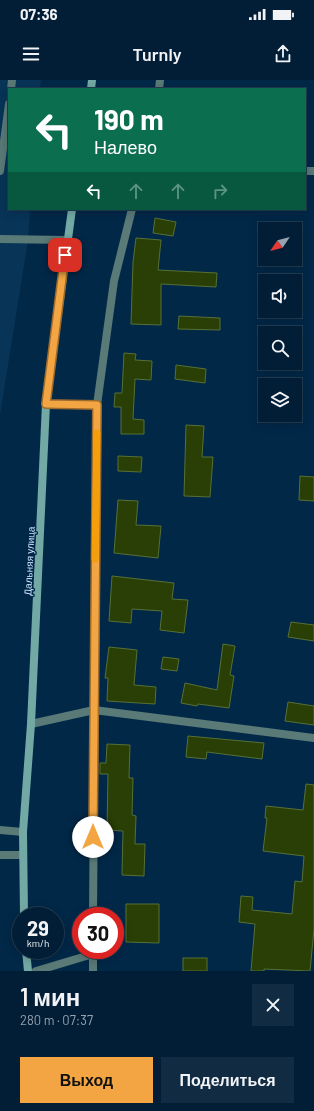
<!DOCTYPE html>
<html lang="ru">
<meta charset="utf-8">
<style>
:root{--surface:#021e36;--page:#102b42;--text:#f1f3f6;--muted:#96a2ad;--line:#233c51;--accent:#f2a542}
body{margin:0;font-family:Barlow,sans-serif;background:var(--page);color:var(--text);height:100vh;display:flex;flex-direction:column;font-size:15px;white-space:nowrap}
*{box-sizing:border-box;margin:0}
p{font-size:13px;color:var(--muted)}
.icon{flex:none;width:22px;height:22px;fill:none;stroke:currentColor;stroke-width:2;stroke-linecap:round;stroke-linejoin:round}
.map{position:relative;height:891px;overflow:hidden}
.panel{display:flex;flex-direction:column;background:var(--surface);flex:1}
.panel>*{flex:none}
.guide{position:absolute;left:8px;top:8px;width:298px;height:122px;border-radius:0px;box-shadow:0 2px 10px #0003,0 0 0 1px var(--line);background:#0b6e4f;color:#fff;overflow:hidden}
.needle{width:26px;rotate:235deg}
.buttons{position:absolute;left:258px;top:142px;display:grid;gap:8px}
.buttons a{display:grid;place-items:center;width:44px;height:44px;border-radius:0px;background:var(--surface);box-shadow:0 2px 10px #0003,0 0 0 1px var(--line);font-size:20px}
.speed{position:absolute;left:12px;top:827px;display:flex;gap:8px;font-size:20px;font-weight:700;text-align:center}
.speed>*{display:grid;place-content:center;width:52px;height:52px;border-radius:50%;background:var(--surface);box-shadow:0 2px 10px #0003,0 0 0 1px var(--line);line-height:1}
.speed small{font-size:10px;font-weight:400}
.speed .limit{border:6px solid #d22;background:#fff;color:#111}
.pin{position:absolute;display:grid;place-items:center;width:34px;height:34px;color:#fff;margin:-17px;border-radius:8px;box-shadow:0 2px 6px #0006}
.me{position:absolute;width:44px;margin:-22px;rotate:0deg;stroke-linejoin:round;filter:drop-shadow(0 0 3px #0008)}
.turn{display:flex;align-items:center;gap:14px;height:84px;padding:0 20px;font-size:18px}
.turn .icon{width:52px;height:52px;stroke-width:2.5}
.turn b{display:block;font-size:28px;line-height:34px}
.lanes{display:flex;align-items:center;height:38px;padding:0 20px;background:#0003;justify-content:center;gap:20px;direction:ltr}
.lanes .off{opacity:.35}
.round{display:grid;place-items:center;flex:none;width:42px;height:42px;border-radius:0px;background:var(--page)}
.headline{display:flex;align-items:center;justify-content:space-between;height:68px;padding:0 20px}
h1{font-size:24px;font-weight:600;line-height:30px}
.action{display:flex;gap:8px;margin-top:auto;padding:8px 20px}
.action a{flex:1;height:46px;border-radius:0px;background:var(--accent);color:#111;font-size:16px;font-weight:600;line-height:46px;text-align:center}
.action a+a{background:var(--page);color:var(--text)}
.status{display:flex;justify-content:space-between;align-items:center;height:28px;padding:0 20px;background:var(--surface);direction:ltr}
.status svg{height:11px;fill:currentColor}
header{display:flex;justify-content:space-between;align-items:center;height:52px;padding:0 20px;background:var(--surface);font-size:18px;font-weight:600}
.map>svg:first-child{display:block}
</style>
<div class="status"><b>07:36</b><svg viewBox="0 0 49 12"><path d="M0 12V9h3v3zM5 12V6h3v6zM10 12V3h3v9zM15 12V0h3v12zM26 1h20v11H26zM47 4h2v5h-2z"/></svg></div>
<header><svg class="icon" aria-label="menu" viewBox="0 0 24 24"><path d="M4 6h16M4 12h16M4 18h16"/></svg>Turnly<svg class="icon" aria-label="share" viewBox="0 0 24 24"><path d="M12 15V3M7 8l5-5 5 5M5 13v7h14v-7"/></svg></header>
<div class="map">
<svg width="314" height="891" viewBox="0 0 314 891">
<rect width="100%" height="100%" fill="#022848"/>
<path fill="#073457" d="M0 0H41L40 9H9V129H30L28 160 0 335Z"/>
<g fill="#293f05" stroke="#567036">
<path d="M155 138 176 142 173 156 153 153Z"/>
<path d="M136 158 161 160 158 190 217 193 216 207 161 204V245L131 244 133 182Z"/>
<path d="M179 236 220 238V250L178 249Z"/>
<path d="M124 273 136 274 135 280 152 281 151 300 135 299 133 339 144 340V354H121V327H114L115 313H122Z"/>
<path d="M176 285 206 289 205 303 175 299Z"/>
<path d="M186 345 204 346 202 377H213L210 417 184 416Z"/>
<path d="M118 376 142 377 141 392 118 391Z"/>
<path d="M300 396 314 397V421L299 420Z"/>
<path d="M118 420 138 421 136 445 161 446 158 478 114 473Z"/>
<path d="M112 496 174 503 172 519 188 520 184 553 160 550 162 531 132 529 131 543 109 541Z"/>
<path d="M291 542 314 545V561L288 557Z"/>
<path d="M223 564 235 566 230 595 234 596 229 628 198 624 197 626 181 623 185 603 217 610Z"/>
<path d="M109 567 137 570 134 605 156 607 155 624 107 621 108 598H105Z"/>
<path d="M163 577 179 579 177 591 161 589Z"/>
<path d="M288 622 314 626V645L285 641Z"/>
<path d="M188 656 264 663 262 679 207 672 206 679 186 677Z"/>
<path d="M107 664 130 665 129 698H133L132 735 136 736 135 764H145L144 796 122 795 123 751 107 750 108 694H100V683H106Z"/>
<path d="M306 704 314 705V849L310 891 264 889V891H251L255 844 239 842 241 816 253 817 252 830 292 834 295 801 302 802 304 776 263 771 267 738H265L266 726 303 730Z"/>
<path d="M126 824H159V863L126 862Z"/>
<rect x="183" y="878" width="24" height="13"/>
</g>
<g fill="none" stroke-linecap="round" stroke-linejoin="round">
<g stroke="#597a77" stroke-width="8">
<path d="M11 9 12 0"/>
<path d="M0 91 9 24"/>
<path d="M0 159 67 160"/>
<path d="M46 324 97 325"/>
<path d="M31 644 94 630 314 658"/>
<path d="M0 750 23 752"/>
<path d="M0 775H23"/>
</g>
<g stroke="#597a77" stroke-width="8">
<path d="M159 9 160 0"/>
<path d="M305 91H314"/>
<path d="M93 836 97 325 114 201 132 129"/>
<path d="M93 870V891"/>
<path d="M36 891 93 874"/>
</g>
<g stroke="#73a9a4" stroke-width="8">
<path d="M91 9 92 0"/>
<path d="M24 836 23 752 31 644 46 324 72 129"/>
<path d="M26 870 28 891"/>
</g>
</g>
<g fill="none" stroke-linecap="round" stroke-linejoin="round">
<defs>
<path id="route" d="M65 175 46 324 97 325 93 757"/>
</defs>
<use href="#route" stroke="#9d6b2b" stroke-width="10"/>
<use href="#route" stroke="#f2a542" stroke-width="7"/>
<path stroke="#f59e0b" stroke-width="7" d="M95 479 97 353"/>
</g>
<g text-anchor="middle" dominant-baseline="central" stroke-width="3" stroke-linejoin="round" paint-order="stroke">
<g font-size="10" fill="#c9e2fc" stroke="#022848">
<text transform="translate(29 481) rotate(-87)">Дальняя улица</text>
</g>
</g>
</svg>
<div class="buttons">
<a><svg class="needle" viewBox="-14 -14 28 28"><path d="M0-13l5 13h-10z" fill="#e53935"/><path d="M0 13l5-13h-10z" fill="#96a2ad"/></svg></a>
<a><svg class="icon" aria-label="sound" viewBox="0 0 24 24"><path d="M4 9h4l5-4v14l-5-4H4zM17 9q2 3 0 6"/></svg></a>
<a><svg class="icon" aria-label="search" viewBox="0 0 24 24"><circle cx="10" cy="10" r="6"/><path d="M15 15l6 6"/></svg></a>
<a><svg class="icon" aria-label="layers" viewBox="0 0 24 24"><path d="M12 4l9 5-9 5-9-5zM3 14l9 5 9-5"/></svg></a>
</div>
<div class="speed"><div>29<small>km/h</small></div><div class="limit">30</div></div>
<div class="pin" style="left:65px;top:175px;background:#d93025"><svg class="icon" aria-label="arrive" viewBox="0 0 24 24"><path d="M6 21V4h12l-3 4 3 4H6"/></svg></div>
<svg class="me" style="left:93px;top:757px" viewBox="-20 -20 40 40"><circle r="19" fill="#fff"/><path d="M0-13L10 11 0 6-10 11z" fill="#f2a542"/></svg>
<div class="guide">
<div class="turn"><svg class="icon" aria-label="left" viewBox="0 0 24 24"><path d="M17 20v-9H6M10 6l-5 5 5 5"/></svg><div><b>190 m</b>Налево</div></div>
<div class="lanes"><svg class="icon" aria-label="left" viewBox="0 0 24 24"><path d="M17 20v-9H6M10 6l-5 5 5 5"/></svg><svg class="icon off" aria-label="ahead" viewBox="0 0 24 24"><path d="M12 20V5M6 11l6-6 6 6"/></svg><svg class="icon off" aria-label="ahead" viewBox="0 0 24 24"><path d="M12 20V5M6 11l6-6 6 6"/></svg><svg class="icon off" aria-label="right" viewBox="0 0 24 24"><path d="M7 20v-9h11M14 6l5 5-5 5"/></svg></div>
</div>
</div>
<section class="panel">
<div class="headline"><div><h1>1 мин</h1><p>280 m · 07:37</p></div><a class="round"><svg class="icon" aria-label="close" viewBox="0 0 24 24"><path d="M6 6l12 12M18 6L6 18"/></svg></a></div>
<div class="action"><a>Выход</a><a>Поделиться</a></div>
</section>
